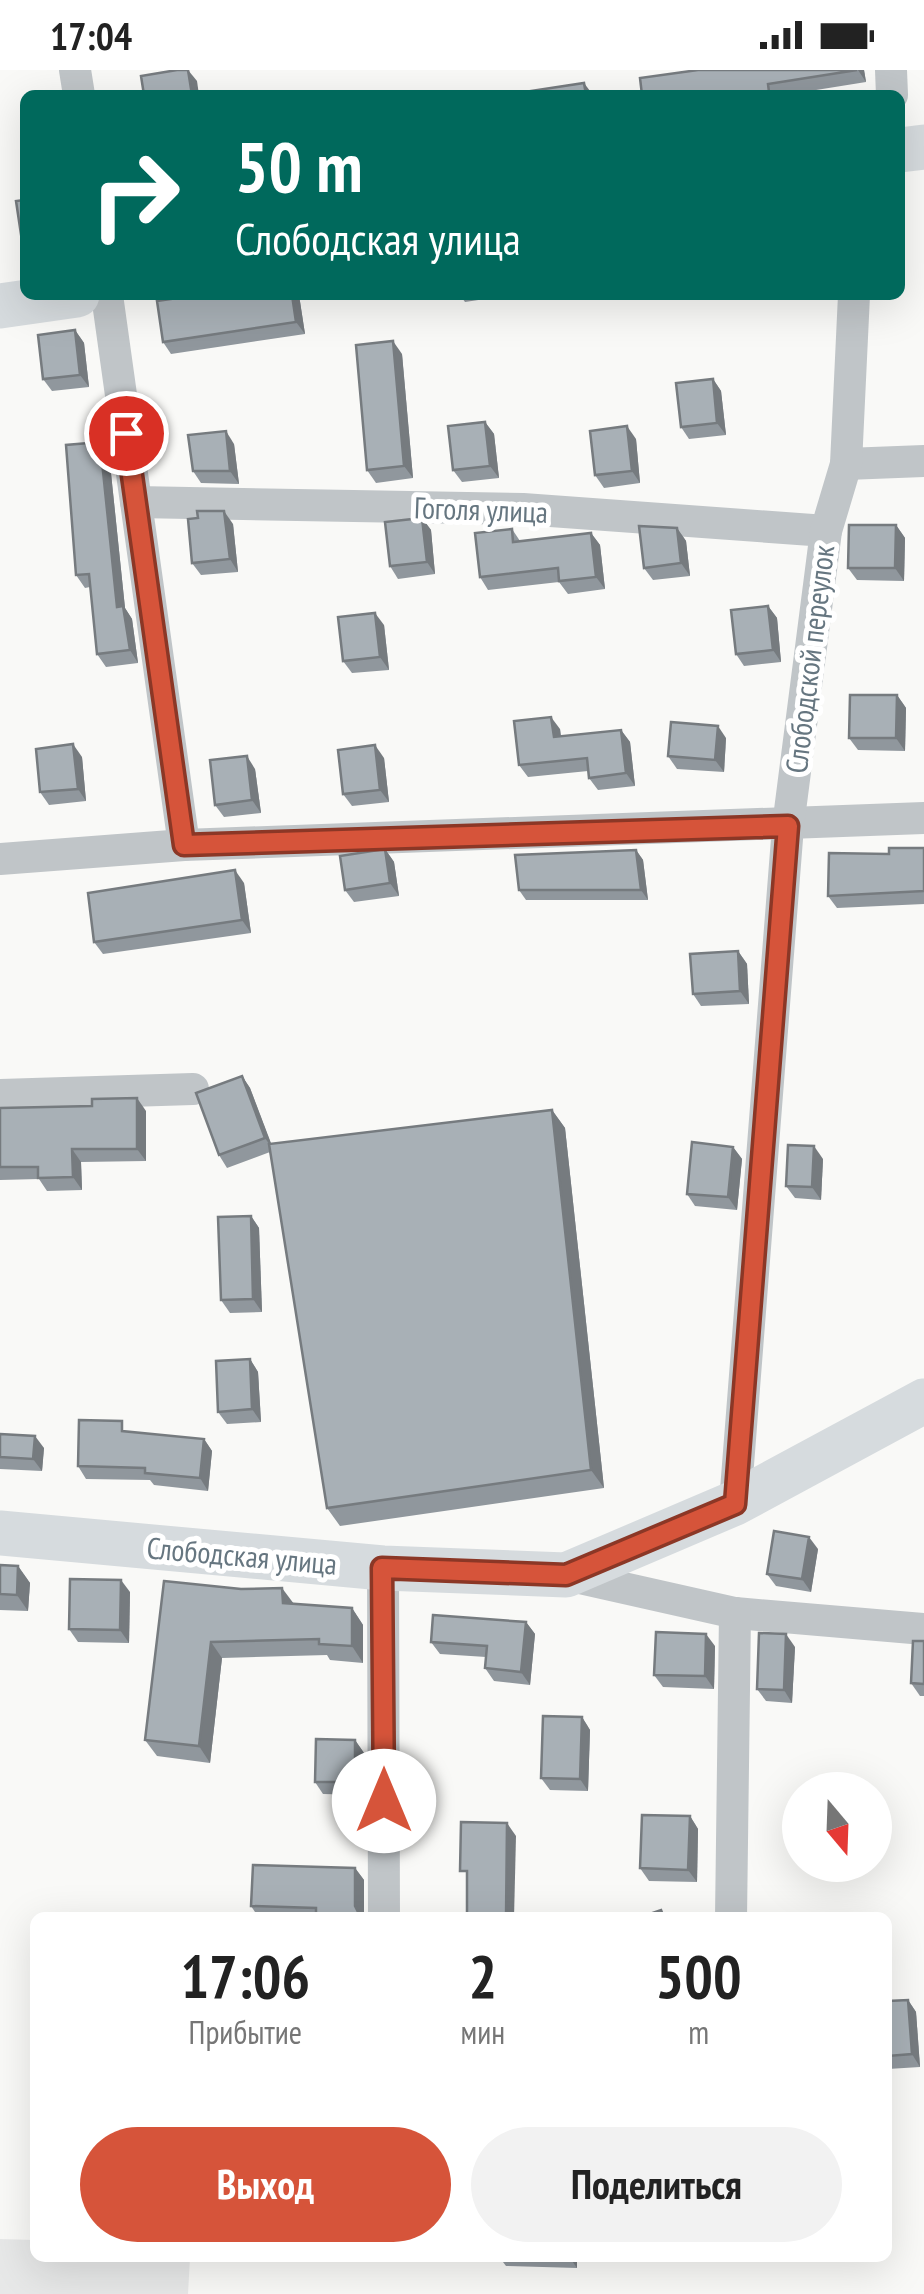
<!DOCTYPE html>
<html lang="ru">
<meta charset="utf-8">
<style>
:root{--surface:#fff;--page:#f2f2f2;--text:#222;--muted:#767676;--accent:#d6543a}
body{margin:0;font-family:"PT Sans Narrow",sans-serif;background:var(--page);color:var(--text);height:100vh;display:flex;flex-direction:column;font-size:38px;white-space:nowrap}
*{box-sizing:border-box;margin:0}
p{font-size:32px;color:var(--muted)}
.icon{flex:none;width:55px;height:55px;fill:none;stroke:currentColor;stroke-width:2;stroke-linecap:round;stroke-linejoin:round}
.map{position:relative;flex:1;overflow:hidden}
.details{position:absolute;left:30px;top:1842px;width:862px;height:350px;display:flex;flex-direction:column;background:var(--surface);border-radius:15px;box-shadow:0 10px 40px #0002}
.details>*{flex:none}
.hud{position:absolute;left:20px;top:20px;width:885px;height:210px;border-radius:15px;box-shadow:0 10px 40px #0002;background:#00695c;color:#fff;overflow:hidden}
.needle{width:65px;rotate:161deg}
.buttons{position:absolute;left:782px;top:1702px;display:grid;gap:20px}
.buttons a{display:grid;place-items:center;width:110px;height:110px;border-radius:50%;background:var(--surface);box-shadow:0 10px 40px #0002;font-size:50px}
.pin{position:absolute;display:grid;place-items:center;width:85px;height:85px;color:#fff;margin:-42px;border:5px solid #fff;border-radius:50%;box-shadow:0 2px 10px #0007}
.me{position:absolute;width:110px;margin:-55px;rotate:0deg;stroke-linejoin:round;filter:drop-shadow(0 0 8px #0008)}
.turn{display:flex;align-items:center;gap:35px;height:210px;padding:0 50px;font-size:45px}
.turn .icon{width:130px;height:130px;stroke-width:2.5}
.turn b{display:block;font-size:70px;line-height:85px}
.eta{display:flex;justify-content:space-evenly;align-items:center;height:170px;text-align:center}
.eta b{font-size:60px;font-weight:800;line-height:70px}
.primary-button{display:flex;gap:20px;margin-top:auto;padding:20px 50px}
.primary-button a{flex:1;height:115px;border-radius:60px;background:var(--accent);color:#fff;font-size:40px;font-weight:800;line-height:115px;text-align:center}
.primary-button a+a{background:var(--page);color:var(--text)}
.status{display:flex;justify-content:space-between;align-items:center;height:70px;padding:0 50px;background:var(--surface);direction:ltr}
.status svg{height:28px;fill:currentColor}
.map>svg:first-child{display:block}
</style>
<div class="status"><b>17:04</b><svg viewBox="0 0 49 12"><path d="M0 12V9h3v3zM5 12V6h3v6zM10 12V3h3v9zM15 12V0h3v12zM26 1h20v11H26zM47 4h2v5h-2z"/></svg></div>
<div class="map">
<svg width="924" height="2224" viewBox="0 0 924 2224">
<rect width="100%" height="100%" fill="#f9f9f7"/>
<path fill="#e7e8e8" d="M0 2169 35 2170V2188H190L188 2224H0Z"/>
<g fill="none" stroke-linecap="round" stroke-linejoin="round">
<g stroke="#c0c5c8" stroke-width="32">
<path d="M75 0 79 25"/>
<path d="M891 0 892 25"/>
<path d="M107 225 184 775"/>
<path d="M846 394 924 391"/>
<path d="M136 432 523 439 826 461"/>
<path d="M0 789 184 775 924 748"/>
<path d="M0 1025 193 1019"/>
<path d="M735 1433 788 756 826 461 846 394 854 225"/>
<path d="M383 1498 384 1848"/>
<path d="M566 1505 735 1543 924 1559"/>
<path d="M731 1848 735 1543"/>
</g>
<g stroke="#d6dbde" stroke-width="45">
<path d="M900 80 924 77"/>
<path d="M0 236 77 225"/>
<path d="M0 1463 383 1498 566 1505 735 1433 924 1331"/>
</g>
</g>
<g fill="#90979d">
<path d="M698 0H864L866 12 785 25H642Z"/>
<path d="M198 225H299L305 264 171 284 163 272Z"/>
<path d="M460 225H512L465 232Z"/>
<path d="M75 260 84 273 89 317 52 321 43 309Z"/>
<path d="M402 284 413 408 376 413 367 400Z"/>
<path d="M713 309 721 321 726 365 689 369 681 357Z"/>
<path d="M485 352 494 364 499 408 462 412 453 400Z"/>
<path d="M636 369 640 413 604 418 595 405Z"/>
<path d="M234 374 239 414 201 413 193 401Z"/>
<path d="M109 384 125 538 132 549 138 593 106 597 97 584 90 517 85 518 76 505Z"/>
<path d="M422 448 431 460 435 504 398 509 390 496Z"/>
<path d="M233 454 238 502 201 505 192 493Z"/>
<path d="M896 455 905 468 904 511 857 510 848 498Z"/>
<path d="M677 458 686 471 690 506 653 510 644 498Z"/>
<path d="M512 459 520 471 591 463 600 475 605 519 568 524 559 512 488 520 480 507Z"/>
<path d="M768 536 777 548 781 592 744 596 736 584Z"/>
<path d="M384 555 389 600 352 603 343 591Z"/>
<path d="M897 625 906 638 905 681 858 680 849 668Z"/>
<path d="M560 659 561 666 621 660 630 672 635 716 598 720 589 708 588 701 528 707 519 695Z"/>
<path d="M726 668 724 702 677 699 668 686Z"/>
<path d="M82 687 86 731 49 735 40 722Z"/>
<path d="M384 688 389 732 352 736 343 724Z"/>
<path d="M255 699 261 743 224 747 215 735Z"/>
<path d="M924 778V834L837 838 828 826 889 784Z"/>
<path d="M385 779 394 792 399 826 354 832 345 820Z"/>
<path d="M636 780 643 790 648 830H526L519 820Z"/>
<path d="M244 813 251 863 103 884 94 872Z"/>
<path d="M738 881 747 894 749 934 701 936 693 924Z"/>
<path d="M242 1006 250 1018 271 1074 552 1040 565 1058 604 1418 340 1456 327 1438 270 1082 227 1098 219 1085Z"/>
<path d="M0 1038 146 1041V1091L81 1092 82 1120 47 1121 39 1109 0 1110Z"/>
<path d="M733 1077 742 1089 737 1140 695 1136 687 1124Z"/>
<path d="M823 1089 821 1130 795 1128 786 1116Z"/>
<path d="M251 1146 259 1158 262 1242 230 1243 221 1230Z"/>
<path d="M250 1289 258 1302 261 1352 227 1354 218 1342Z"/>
<path d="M129 1362 204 1369 212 1381 208 1421 154 1415 150 1410 86 1409 78 1396Z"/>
<path d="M0 1364 44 1378 42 1401 0 1399Z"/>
<path d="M818 1479 811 1522 776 1516 767 1504Z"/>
<path d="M0 1495 18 1496 30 1513 28 1541 0 1540Z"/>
<path d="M164 1511 293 1534 352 1538 363 1555V1593L330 1590 327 1585 222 1588 210 1693 157 1686 145 1670Z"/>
<path d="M130 1522 129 1573 78 1572 69 1559Z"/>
<path d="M526 1552 535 1564 530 1615 494 1611 485 1598 486 1587 440 1584 431 1572Z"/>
<path d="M924 1571V1626H920L911 1613Z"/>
<path d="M715 1576 714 1619 663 1617 654 1605Z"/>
<path d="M795 1577 792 1633 766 1631 757 1619Z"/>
<path d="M582 1647 590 1660 588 1721 550 1720 541 1708Z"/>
<path d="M355 1670 364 1683V1725L323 1724 315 1712Z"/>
<path d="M690 1746 698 1759 697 1812 649 1811 640 1798Z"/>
<path d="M355 1798 364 1810V1848H259L251 1836Z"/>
<path d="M908 1930 916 1942 920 1997 888 1999V1931Z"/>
<path d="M500 2188H577V2198L506 2196Z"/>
</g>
<g fill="#767b7f">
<path d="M188 0 197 11 199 25H192Z"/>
<path d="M858 0H864L866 12Z"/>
<path d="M584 13 593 25H586Z"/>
<path d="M292 225H299L305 264 296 252Z"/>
<path d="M75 260 84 273 89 317 80 305Z"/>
<path d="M393 271 402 284 413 408 404 396Z"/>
<path d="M713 309 721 321 726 365 717 353Z"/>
<path d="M485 352 494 364 499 408 490 396Z"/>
<path d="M627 356 636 369 640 413 632 401Z"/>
<path d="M226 361 234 374 239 414 230 401Z"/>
<path d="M100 372 109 384 125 538 132 549 138 593 130 580 117 537Z"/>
<path d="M224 441 233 454 238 502 230 489Z"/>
<path d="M422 448 431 460 435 504 427 492Z"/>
<path d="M896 455 905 468 904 511 895 498Z"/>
<path d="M677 458 686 471 690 506 681 493Z"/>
<path d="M591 463 600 475 605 519 596 507Z"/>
<path d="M768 536 777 548 781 592 773 580Z"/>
<path d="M375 543 384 555 389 600 380 587Z"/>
<path d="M897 625 906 638 905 681 896 668Z"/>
<path d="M551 647 560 659 562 679 554 667Z"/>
<path d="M718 656 726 668 724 702 715 690Z"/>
<path d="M621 660 630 672 635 716 626 703Z"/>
<path d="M73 674 82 687 86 731 78 719Z"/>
<path d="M375 675 384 688 389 732 380 720Z"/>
<path d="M247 686 255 699 261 743 252 730Z"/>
<path d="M385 779 394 792 399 826 390 813Z"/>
<path d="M636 780 643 790 648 830 641 820Z"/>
<path d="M235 800 244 813 251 863 242 850Z"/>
<path d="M738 881 747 894 749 934 740 921Z"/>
<path d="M242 1006 250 1018 274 1081 265 1068Z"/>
<path d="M137 1028 146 1041V1091L137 1079Z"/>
<path d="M552 1040 565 1058 604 1418 591 1400Z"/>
<path d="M814 1076 823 1089 821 1130 812 1117Z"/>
<path d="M733 1077 742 1089 737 1140 728 1127Z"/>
<path d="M72 1079 81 1092 82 1120 73 1107Z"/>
<path d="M251 1146 259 1158 262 1242 253 1229Z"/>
<path d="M250 1289 258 1302 261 1352 252 1339Z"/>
<path d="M35 1366 44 1378 42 1401 33 1389Z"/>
<path d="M204 1369 212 1381 208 1421 200 1408Z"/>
<path d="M809 1467 818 1479 811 1522 802 1509Z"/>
<path d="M18 1496 30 1513 28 1541 17 1525Z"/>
<path d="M121 1510 130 1522 129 1573 120 1560Z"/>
<path d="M282 1518 294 1534 283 1533Z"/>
<path d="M352 1538 363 1555V1593L352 1576Z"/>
<path d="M526 1552 535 1564 530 1615 521 1602Z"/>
<path d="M706 1564 715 1576 714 1619 705 1606Z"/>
<path d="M786 1564 795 1577 792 1633 784 1620Z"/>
<path d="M211 1572 222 1588 210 1693 199 1676Z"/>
<path d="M582 1647 590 1660 588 1721 580 1709Z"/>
<path d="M355 1670 364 1683V1725L355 1712Z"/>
<path d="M690 1746 698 1759 697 1812 688 1800Z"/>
<path d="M507 1753 516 1766 514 1848H506Z"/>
<path d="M355 1798 364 1810V1848H361L355 1836Z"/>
<path d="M908 1930 916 1942 920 1997 912 1984Z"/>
<path d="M570 2188H577V2198Z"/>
</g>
<g fill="#a8b0b6" stroke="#767b7f" stroke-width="2.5">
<path d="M177 0H188L192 25H144L141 6Z"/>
<path d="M698 0H857L768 14 769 22 751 25H642L640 8Z"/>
<path d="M584 13 586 25H504Z"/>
<path d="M25 130V171H22L16 131Z"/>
<path d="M198 225H292L296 252 163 272 157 231Z"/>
<path d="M75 260 80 305 43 309 38 265Z"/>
<path d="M393 271 404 396 367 400 356 275Z"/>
<path d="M713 309 717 353 681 357 676 313Z"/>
<path d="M485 352 490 396 453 400 448 356Z"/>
<path d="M627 356 632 401 595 405 590 361Z"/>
<path d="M226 361 230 401H193L188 365Z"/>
<path d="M100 372 117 537 123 536 130 580 97 584 89 504 76 505 66 375Z"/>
<path d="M197 441H224L230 489 192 493 188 449 198 448Z"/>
<path d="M422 448 427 492 390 496 385 452Z"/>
<path d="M849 455H896L895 498H848Z"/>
<path d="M639 456 677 458 681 493 644 498Z"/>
<path d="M512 459 513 472 591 463 596 507 559 511 558 498 480 507 475 463Z"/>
<path d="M768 536 773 580 736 584 731 540Z"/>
<path d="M375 543 380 587 343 591 338 547Z"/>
<path d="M850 625H897L896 668H849Z"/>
<path d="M551 647 554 667 621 660 626 703 589 708 587 688 519 695 514 651Z"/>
<path d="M671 652 718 656 715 690 668 686Z"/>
<path d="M73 674 78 719 40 722 36 679Z"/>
<path d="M375 675 380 720 343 724 338 680Z"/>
<path d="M247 686 252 730 215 735 210 690Z"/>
<path d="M889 778H924V821L828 826 829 783 889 784Z"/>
<path d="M385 779 390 813 345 820 340 786Z"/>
<path d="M636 780 641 820H519L515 785Z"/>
<path d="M235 800 242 850 94 872 88 823Z"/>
<path d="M738 881 740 921 693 924 690 884Z"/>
<path d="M242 1006 265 1068 219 1085 196 1023Z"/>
<path d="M137 1028V1079H72L73 1107 38 1108V1097H0V1038L92 1036V1029Z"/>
<path d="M552 1040 591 1400 327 1438 269 1074Z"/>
<path d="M692 1072 733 1077 728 1127 687 1124Z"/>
<path d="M788 1075 814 1076 812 1117 786 1116Z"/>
<path d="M251 1146 253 1229 221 1230 218 1147Z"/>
<path d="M250 1289 252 1339 218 1342 216 1291Z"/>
<path d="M79 1350 122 1351V1361L204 1369 200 1408 145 1403V1398L78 1396Z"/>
<path d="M0 1364 35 1366 33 1389 0 1387Z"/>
<path d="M774 1461 809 1467 802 1509 767 1504Z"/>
<path d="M0 1495 18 1496 17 1525 0 1524Z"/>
<path d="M70 1509 121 1510 120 1560 69 1559Z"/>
<path d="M164 1511 241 1519 282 1518 283 1533 352 1538V1576L319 1574V1569L211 1572 199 1676 145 1670Z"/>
<path d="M433 1545 526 1552 521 1602 485 1598 487 1576 431 1572Z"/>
<path d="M656 1562 706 1564 705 1606 654 1605Z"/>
<path d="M759 1563 786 1564 784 1620 757 1619Z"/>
<path d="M913 1571H924V1614L911 1613Z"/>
<path d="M543 1646 582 1647 580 1709 541 1708Z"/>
<path d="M316 1669 355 1670V1712H315Z"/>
<path d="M642 1745 690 1746 688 1800 640 1798Z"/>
<path d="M461 1752 507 1753 506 1848H467V1801H460Z"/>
<path d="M253 1795 355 1798V1836L361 1848H316V1838L251 1836Z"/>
<path d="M661 1840 664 1848H638Z"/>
<path d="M908 1930 912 1984 888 1986V1931Z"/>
</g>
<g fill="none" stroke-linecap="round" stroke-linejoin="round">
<defs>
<path id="route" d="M126 363 184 775 788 756 735 1434 566 1505 382 1498 384 1731"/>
</defs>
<use href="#route" stroke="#8b3726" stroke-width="25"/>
<use href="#route" stroke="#d6543a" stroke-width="18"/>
</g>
<g text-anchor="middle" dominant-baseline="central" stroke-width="10" stroke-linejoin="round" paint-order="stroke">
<g font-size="30" fill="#667680" stroke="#fff">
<text transform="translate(481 439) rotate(2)">Гоголя улица</text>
<text transform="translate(809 589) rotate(-83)">Слободской переулок</text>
<text transform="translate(242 1485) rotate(5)">Слободская улица</text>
</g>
</g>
</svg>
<div class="buttons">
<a><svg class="needle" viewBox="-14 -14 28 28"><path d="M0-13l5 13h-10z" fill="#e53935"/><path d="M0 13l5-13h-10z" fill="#767676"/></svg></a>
</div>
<div class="pin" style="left:126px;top:363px;background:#d93025"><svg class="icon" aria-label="arrive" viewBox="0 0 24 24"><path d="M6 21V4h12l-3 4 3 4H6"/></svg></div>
<svg class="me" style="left:384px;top:1731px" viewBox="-20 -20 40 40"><circle r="19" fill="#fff"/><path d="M0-13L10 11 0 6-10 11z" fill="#d6543a"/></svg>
<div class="hud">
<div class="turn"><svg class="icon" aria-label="right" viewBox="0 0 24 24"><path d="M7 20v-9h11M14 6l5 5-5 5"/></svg><div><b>50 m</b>Слободская улица</div></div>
</div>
<section class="details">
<div class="eta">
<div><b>17:06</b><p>Прибытие</p></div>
<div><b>2</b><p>мин</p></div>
<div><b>500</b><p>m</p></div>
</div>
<div class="primary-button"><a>Выход</a><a>Поделиться</a></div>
</section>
</div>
